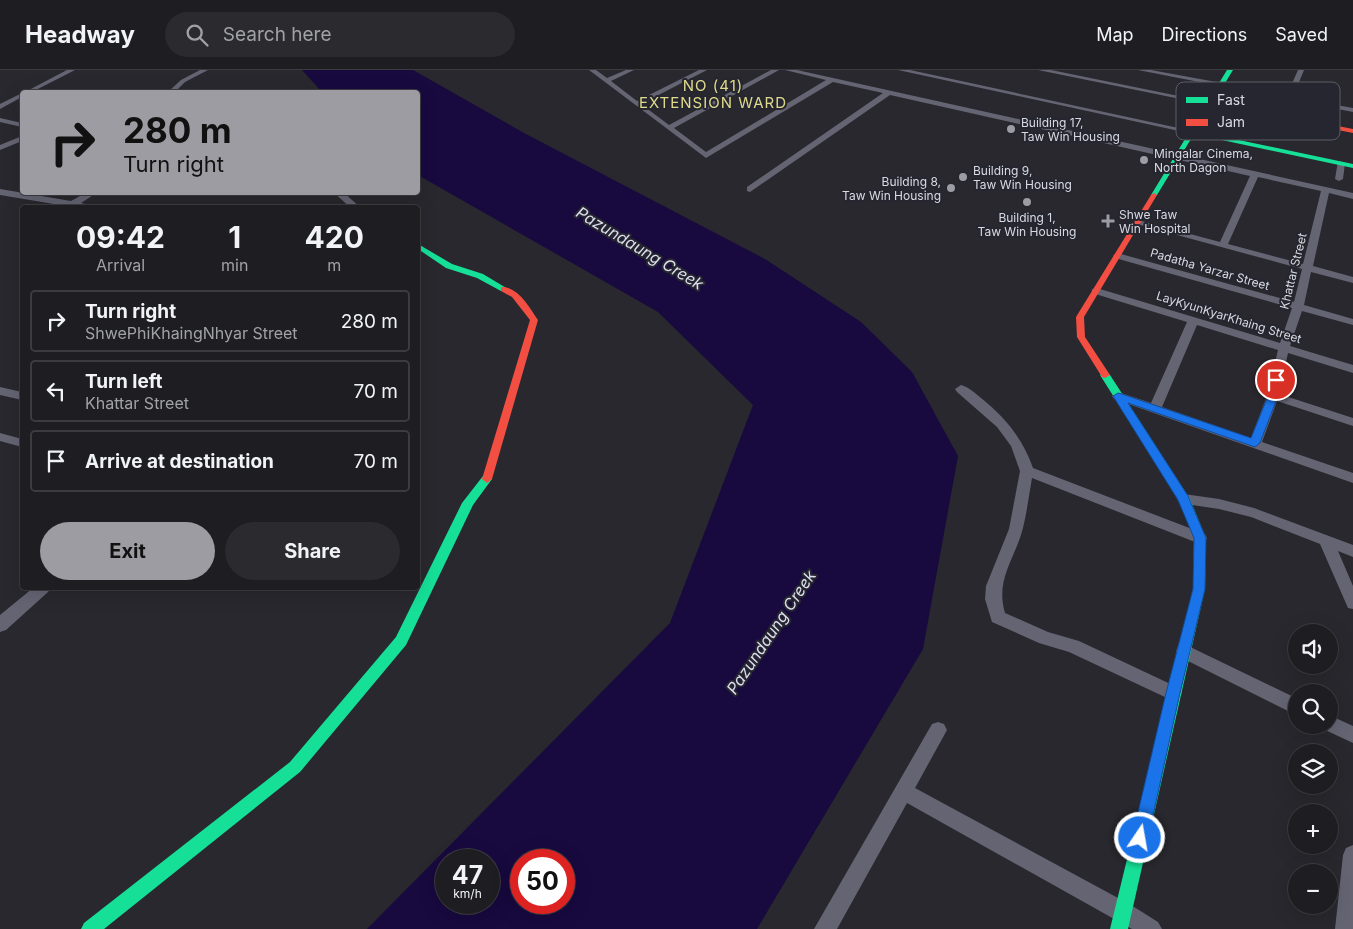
<!DOCTYPE html>
<meta charset="utf-8">
<style>
:root{--surface:#1e1e22;--page:#2b2b2f;--text:#f1f3f6;--muted:#a1a2a5;--line:#3c3c40;--accent:#9c9ca2}
body{margin:0;font-family:Inter,sans-serif;background:var(--page);color:var(--text);height:100vh;display:flex;flex-direction:column;font-size:19px;white-space:nowrap}
*{box-sizing:border-box;margin:0}
p{font-size:16px;color:var(--muted)}
.icon{flex:none;width:28px;height:28px;fill:none;stroke:currentColor;stroke-width:2;stroke-linecap:round;stroke-linejoin:round}
.map{position:relative;flex:1;overflow:hidden}
.drawer{position:absolute;left:20px;top:135px;width:400px;height:385px;display:flex;flex-direction:column;background:var(--surface);border-radius:5px;box-shadow:0 5px 20px #0002,0 0 0 1px var(--line)}
.drawer>*{flex:none}
.top-card{position:absolute;left:20px;top:20px;width:400px;height:105px;border-radius:5px;box-shadow:0 5px 20px #0002,0 0 0 1px var(--line);background:#9c9ca2;color:#111;overflow:hidden}
.buttons{position:absolute;left:1288px;top:554px;display:grid;gap:10px}
.buttons a{display:grid;place-items:center;width:50px;height:50px;border-radius:50%;background:var(--surface);box-shadow:0 5px 20px #0002,0 0 0 1px var(--line);font-size:25px}
.speed{position:absolute;left:435px;top:779px;display:flex;gap:10px;font-size:25px;font-weight:700;text-align:center}
.speed>*{display:grid;place-content:center;width:65px;height:65px;border-radius:50%;background:var(--surface);box-shadow:0 5px 20px #0002,0 0 0 1px var(--line);line-height:1}
.speed small{font-size:12px;font-weight:400}
.speed .limit{border:8px solid #d22;background:#fff;color:#111}
.pin{position:absolute;display:grid;place-items:center;width:42px;height:42px;color:#fff;margin:-21px;border:2px solid #fff;border-radius:50%;box-shadow:0 1px 5px #0007}
.me{position:absolute;width:55px;margin:-28px;rotate:12deg;stroke-linejoin:round;filter:drop-shadow(0 0 4px #0008)}
.turn{display:flex;align-items:center;gap:18px;height:105px;padding:0 20px;font-size:22px}
.turn .icon{width:65px;height:65px;stroke-width:2.5}
.turn b{display:block;font-size:35px;line-height:42px}
.eta{display:flex;justify-content:space-evenly;align-items:center;height:85px;text-align:center}
.eta b{font-size:30px;font-weight:700;line-height:35px}
.cta{display:flex;gap:10px;margin-top:auto;padding:10px 20px}
.cta a{flex:1;height:58px;border-radius:30px;background:var(--accent);color:#111;font-size:20px;font-weight:700;line-height:58px;text-align:center}
.cta a+a{background:var(--page);color:var(--text)}
ul{padding:0;list-style:none}
li{display:flex;align-items:center;gap:15px;height:62px;margin:0 10px 8px;padding:0 10px;border:2px solid var(--line);border-radius:5px}
li div{flex:1}
li b{display:block;font-size:19px}
li em{font-style:normal}
header{display:flex;align-items:center;gap:30px;box-sizing:border-box;height:70px;padding:0 25px;background:var(--surface);border-bottom:1px solid var(--line)}
header strong{font-size:24px}
nav{display:flex;gap:28px;margin-inline-start:auto;font-size:18px}
.search{width:350px;height:45px;background:var(--page);display:flex;align-items:center;gap:12px;box-sizing:border-box;padding:0 18px;border-radius:28px;color:var(--muted);font-size:19px}
.map>svg:first-child{display:block}
</style>
<header>
<strong>Headway</strong>
<div class="search"><svg class="icon" aria-label="search" viewBox="0 0 24 24"><circle cx="10" cy="10" r="6"/><path d="M15 15l6 6"/></svg>Search here</div>
<nav><a>Map</a><a>Directions</a><a>Saved</a></nav>
</header>
<div class="map">
<svg width="1353" height="859" viewBox="0 0 1353 859">
<rect width="100%" height="100%" fill="#28282e"/>
<path fill="#18093f" fill-rule="evenodd" d="M302 0H413L524 63 765 189 861 252 912 302 958 386 923 579 757 859H367L670 553 753 335 658 242 418 105V22H322ZM446 790H489V832H446ZM521 790H564V832H521Z"/>
<g fill="none" stroke-linecap="round" stroke-linejoin="round">
<g fill="#646473" fill-rule="evenodd">
<path d="M67 0H75L32 22H25Z"/>
<path d="M200 0H208L185 12 177 20 178 22H170V20L181 10Z"/>
<path d="M589 0H596L607 8 626 0H634L611 11 637 31 699 0H707L641 34 669 55 771 0H779L674 58 706 82 826 10 785 0H797L1353 123V129L1329 123 1313 196 1353 207V213L1311 202 1304 235 1353 249V255L1302 241 1290 276 1353 295V303L1288 283 1279 324 1353 348V356L1277 331 1262 372 1353 403V413L1114 329 1112 326 1118 322 1151 333 1187 252 1092 223V219H1100L1280 273 1292 238 1115 188 1113 186 1115 184H1121L1294 232 1302 199 1133 153 1138 150 1220 172 1250 106 890 25 750 122 747 121V117L883 23 833 12 706 88ZM1258 107 1321 121 1303 194 1228 174ZM1197 255 1278 280 1267 326 1251 368 1162 337Z"/>
<path d="M898 0H910L1197 62 1193 64Z"/>
<path d="M1038 0H1051L1213 33 1210 35Z"/>
<path d="M1138 0H1151L1287 25 1298 0H1304L1293 27 1353 38V42Z"/>
<path d="M22 23V27L0 39V34Z"/>
<path d="M0 48 22 53V57L0 52Z"/>
<path d="M22 66V71L0 80V75Z"/>
<path d="M1338 91 1345 93 1343 109 1339 111 1335 109Z"/>
<path d="M0 119 71 131 87 122H98L81 133 101 138H78L0 125Z"/>
<path d="M333 122H343L361 138H351Z"/>
<path d="M961 315C969 317 975 323 981 328 1005 347 1023 369 1033 398L1205 464 1207 468 1205 472 1200 474 1195 472 1032 408C1029 425 1027 442 1023 458 1015 489 995 509 1005 543L1048 562 1079 571 1179 618 1182 623 1179 628 1173 631 1167 628 1069 582 1039 573 992 552 985 529 986 516 1009 459 1020 401 1011 376 997 357 957 322 955 319Z"/>
<path d="M0 317 22 322V330L0 325Z"/>
<path d="M0 363 22 369V377L0 371Z"/>
<path d="M1184 424 1219 429 1254 438 1353 475V487L1338 481 1353 516V539L1348 538 1320 474 1251 447 1219 439 1179 433 1177 429 1179 425Z"/>
<path d="M33 518H51L48 522 6 560 0 562V545Z"/>
<path d="M1184 574 1296 628V645L1178 586 1176 581 1178 576Z"/>
<path d="M1329 645 1353 656V673L1323 659 1321 655H1329Z"/>
<path d="M938 652 944 654 947 660 915 718 1131 835 1158 852 1162 859H1132L907 733 837 859H814L932 654Z"/>
<path d="M1353 775V859H1335L1343 785 1346 778Z"/>
</g>
<g fill="#16e098" fill-rule="evenodd">
<path d="M1227 0H1233L1196 61 1353 94V98L1194 64 1157 125 1152 126 1151 125Z"/>
<path d="M418 174 452 194 483 204 508 219 507 221H501L477 208 446 198 418 179Z"/>
<path d="M1105 302 1110 305 1190 429 1206 468 1205 519 1128 859H1110L1193 519 1194 468 1179 430 1100 305Z"/>
<path d="M487 405 492 409 473 435 406 575 300 702 104 859H81L84 853 290 692 396 567 462 433 483 406Z"/>
</g>
<g fill="#f24e42" fill-rule="evenodd">
<path d="M1210 31 1353 59V63L1208 34Z"/>
<path d="M1154 123 1157 125 1084 247 1085 267 1110 305 1105 308 1102 307 1077 267 1076 247 1151 125Z"/>
<path d="M501 217C518 216 530 238 538 250L492 409 487 413 482 409 530 250 512 227 501 221Z"/>
</g>
</g>
<path fill="#1a73e8" stroke="#114b97" d="M1276 307 1281 310 1278 326 1260 373 1255 377 1128 333 1188 426 1206 468 1205 519 1180 623 1148 768 1146 774 1140 777 1135 774 1132 768 1166 623 1193 519 1194 468 1178 430 1113 326 1118 323 1122 324 1251 368 1268 326 1272 310Z"/>
<g fill="#9c9ca2" stroke="#262630" stroke-width="2">
<circle cx="1011" cy="59" r="5"/>
<circle cx="1144" cy="90" r="5"/>
<circle cx="963" cy="107" r="5"/>
<circle cx="951" cy="118" r="5"/>
<circle cx="1027" cy="132" r="5"/>
<path d="M1105.5 143.5h5v5h5v5h-5v5h-5v-5h-5v-5h5z"/>
</g>
<g text-anchor="middle" dominant-baseline="central" stroke-width="4" stroke-linejoin="round" paint-order="stroke">
<g font-size="12" fill="#dadbe1" stroke="#262630" text-anchor="start">
<text x="1021" y="52">Building 17,<tspan x="1021" dy="14">Taw Win Housing</tspan></text>
<text x="1154" y="83">Mingalar Cinema,<tspan x="1154" dy="14">North Dagon</tspan></text>
<text x="973" y="100">Building 9,<tspan x="973" dy="14">Taw Win Housing</tspan></text>
<text x="941" y="111" text-anchor="end">Building 8,<tspan x="941" dy="14">Taw Win Housing</tspan></text>
<text x="1119" y="144">Shwe Taw<tspan x="1119" dy="14">Win Hospital</tspan></text>
<text x="1027" y="147" text-anchor="middle">Building 1,<tspan x="1027" dy="14">Taw Win Housing</tspan></text>
</g>
<g font-size="12" fill="#dadbe1" stroke="#262630">
<text transform="translate(1210 199) rotate(16)">Padatha Yarzar Street</text>
<text transform="translate(1293 201) rotate(-76)">Khattar Street</text>
<text transform="translate(1229 247) rotate(17)">LayKyunKyarKhaing Street</text>
</g>
<g font-size="15" letter-spacing="1" fill="#dfda8b" stroke="#262630">
<text x="713" y="15">NO (41)<tspan x="713" dy="17">EXTENSION WARD</tspan></text>
</g>
<g font-size="16" font-style="italic" fill="#dedef1" stroke="#262630">
<text transform="translate(640 178) rotate(31)">Pazundaung Creek</text>
<text transform="translate(771 562) rotate(-56)">Pazundaung Creek</text>
</g>
</g>
<rect x="1176" y="12" width="164" height="58" rx="8" fill="#262630" stroke="#5c5c65" stroke-width="1"/>
<rect x="1186" y="27" width="22" height="6" fill="#16e098"/>
<rect x="1186" y="49" width="22" height="7" fill="#f24e42"/>
<g font-size="14" fill="#dadbe1">
<text x="1217" y="35">Fast</text>
<text x="1217" y="57">Jam</text>
</g>
</svg>
<div class="buttons">
<a><svg class="icon" aria-label="sound" viewBox="0 0 24 24"><path d="M4 9h4l5-4v14l-5-4H4zM17 9q2 3 0 6"/></svg></a>
<a><svg class="icon" aria-label="search" viewBox="0 0 24 24"><circle cx="10" cy="10" r="6"/><path d="M15 15l6 6"/></svg></a>
<a><svg class="icon" aria-label="layers" viewBox="0 0 24 24"><path d="M12 4l9 5-9 5-9-5zM3 14l9 5 9-5"/></svg></a>
<a>+</a>
<a>−</a>
</div>
<div class="speed"><div>47<small>km/h</small></div><div class="limit">50</div></div>
<div class="pin" style="left:1276px;top:310px;background:#d93025"><svg class="icon" aria-label="arrive" viewBox="0 0 24 24"><path d="M6 21V4h12l-3 4 3 4H6"/></svg></div>
<svg class="me" style="left:1140px;top:768px" viewBox="-20 -20 40 40"><circle r="17" fill="#1a73e8" stroke="#fff" stroke-width="3"/><path d="M0-11L8 9 0 5-8 9z" fill="#fff"/></svg>
<div class="top-card">
<div class="turn"><svg class="icon" aria-label="right" viewBox="0 0 24 24"><path d="M7 20v-9h11M14 6l5 5-5 5"/></svg><div><b>280 m</b>Turn right</div></div>
</div>
<section class="drawer">
<div class="eta">
<div><b>09:42</b><p>Arrival</p></div>
<div><b>1</b><p>min</p></div>
<div><b>420</b><p>m</p></div>
</div>
<ul>
<li><svg class="icon" aria-label="right" viewBox="0 0 24 24"><path d="M7 20v-9h11M14 6l5 5-5 5"/></svg><div><b>Turn right</b><p>ShwePhiKhaingNhyar Street</p></div><em>280 m</em></li>
<li><svg class="icon" aria-label="left" viewBox="0 0 24 24"><path d="M17 20v-9H6M10 6l-5 5 5 5"/></svg><div><b>Turn left</b><p>Khattar Street</p></div><em>70 m</em></li>
<li><svg class="icon" aria-label="arrive" viewBox="0 0 24 24"><path d="M6 21V4h12l-3 4 3 4H6"/></svg><div><b>Arrive at destination</b></div><em>70 m</em></li>
</ul>
<div class="cta"><a>Exit</a><a>Share</a></div>
</section>
</div>
